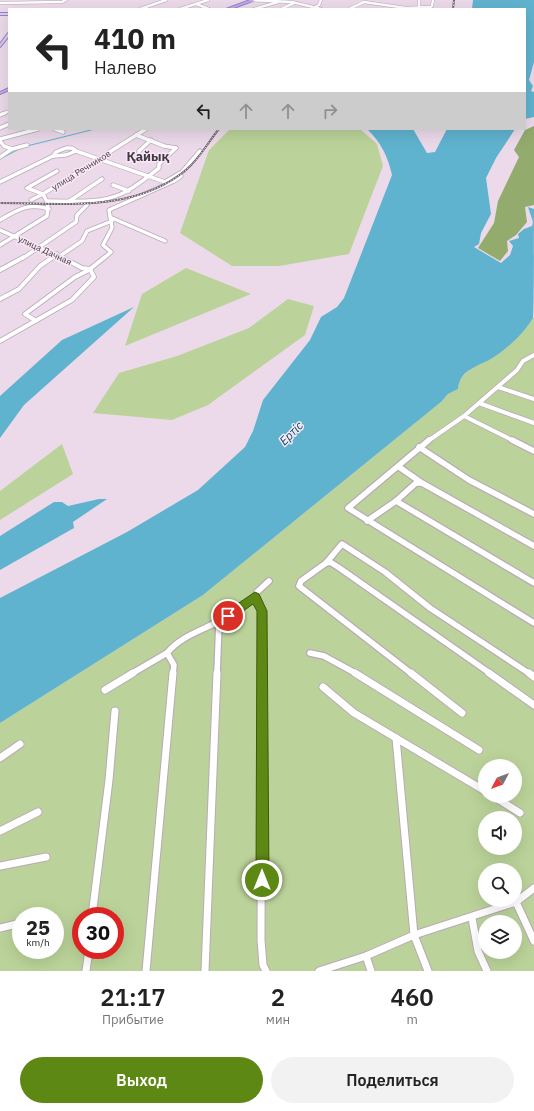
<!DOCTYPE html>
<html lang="ru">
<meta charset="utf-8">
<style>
:root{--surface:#fff;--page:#f2f2f2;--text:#222;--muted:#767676;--accent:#5e8814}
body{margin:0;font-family:"IBM Plex Sans",sans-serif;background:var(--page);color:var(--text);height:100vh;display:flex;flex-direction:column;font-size:15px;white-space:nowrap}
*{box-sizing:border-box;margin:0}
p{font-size:13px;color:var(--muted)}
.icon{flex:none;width:22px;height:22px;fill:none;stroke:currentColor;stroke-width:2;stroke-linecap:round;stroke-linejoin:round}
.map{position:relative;height:971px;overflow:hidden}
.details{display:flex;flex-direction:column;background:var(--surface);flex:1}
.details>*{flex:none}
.top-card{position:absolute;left:8px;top:8px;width:518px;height:122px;border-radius:0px;box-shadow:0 4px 16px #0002;background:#fff;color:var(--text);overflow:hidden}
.needle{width:26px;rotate:229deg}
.tools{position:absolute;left:478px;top:759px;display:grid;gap:8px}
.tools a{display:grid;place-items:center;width:44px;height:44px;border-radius:50%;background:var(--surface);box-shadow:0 4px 16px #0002;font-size:20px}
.speed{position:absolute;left:12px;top:907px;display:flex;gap:8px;font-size:20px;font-weight:700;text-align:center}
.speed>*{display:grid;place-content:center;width:52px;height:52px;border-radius:50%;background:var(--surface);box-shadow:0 4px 16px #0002;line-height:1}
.speed small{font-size:10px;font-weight:400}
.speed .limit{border:6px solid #d22;background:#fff;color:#111}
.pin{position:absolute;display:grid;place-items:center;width:34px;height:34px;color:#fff;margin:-17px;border:2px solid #fff;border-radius:50%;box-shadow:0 1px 4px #0007}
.me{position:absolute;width:44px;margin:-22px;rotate:0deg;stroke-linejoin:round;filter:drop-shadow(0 0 3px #0008)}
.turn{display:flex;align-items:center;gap:14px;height:84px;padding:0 20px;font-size:18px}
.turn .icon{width:52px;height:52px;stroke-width:2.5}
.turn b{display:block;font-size:28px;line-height:34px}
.lanes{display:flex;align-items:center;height:38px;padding:0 20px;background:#0003;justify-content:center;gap:20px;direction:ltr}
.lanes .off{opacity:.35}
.eta{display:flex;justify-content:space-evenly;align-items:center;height:68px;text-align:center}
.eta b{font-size:24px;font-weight:600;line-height:28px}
.primary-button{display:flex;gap:8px;margin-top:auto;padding:8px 20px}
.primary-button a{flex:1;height:46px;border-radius:24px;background:var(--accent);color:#fff;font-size:16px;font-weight:600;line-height:46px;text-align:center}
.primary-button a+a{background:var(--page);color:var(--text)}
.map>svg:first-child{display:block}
</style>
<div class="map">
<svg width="534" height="971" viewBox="0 0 534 971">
<rect width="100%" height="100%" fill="#ecdaea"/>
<g fill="#bbd39a" fill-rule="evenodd">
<path d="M230 129H360L377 144 383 166 349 254 279 266H232L180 233 209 150Z"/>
<path d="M186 268 251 294 125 346 142 294Z"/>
<path d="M288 299 314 306 305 335 208 405 172 420 93 413 119 373 177 356 249 328Z"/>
<path d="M534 317V971H0V723L203 595 441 402 448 394 458 389 459 380 470 369 494 357 514 341ZM485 766H515V796H485ZM485 818H515V848H485ZM485 870H515V900H485ZM21 916H55V950H21ZM81 916H115V950H81ZM485 922H515V952H485Z"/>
<path d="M62 444 73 474 0 520V491Z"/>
</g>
<path fill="#93ab6d" d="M534 126V205L525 207 527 222 516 235 507 241 508 251 500 261 478 248 494 223 498 201 519 157 514 150 525 130Z"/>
<g fill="#60b3cf">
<path d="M473 0H534V62L529 80 533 86 531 91 534 92V117L525 119V9H472Z"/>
<path d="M367 129H413L427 153 435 152 447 129H515L496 158 486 178 491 214 481 233 479 244 474 247 501 263 510 255 513 246 509 241 519 238 518 234 524 229 532 226 533 222 528 207 534 209C534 223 534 313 533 318 524 333 509 347 494 357 479 367 460 368 458 389L448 394 441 402 203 595 0 723V598L127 532 198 490 245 447 253 431 263 400 310 340 321 317 337 307 344 298 392 175C388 157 381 142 367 129Z"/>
<path d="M134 307 24 405 0 438V396L62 340Z"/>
<path d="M99 499H107L73 522 74 528 0 570V536L54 502H62L68 506Z"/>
</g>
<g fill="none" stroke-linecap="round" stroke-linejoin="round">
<g stroke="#60b3cf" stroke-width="1">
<path d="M27 146 95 129"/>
<path d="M0 159 21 148"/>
</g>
<defs>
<g id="minor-far4">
<path d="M251 0 292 2 321 9"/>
<path d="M419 0V8"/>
<path d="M0 3 62 2 66 0"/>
<path d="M196 4 209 9"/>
<path d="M315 7 319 5 321 0"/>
<path d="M140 9 166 0"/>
<path d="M180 9 208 0"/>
<path d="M254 9 278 2"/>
<path d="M281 9 294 3"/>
<path d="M349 9 364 2 406 8 430 7"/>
<path d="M428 9 432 6 433 0"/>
<path d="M3 114 9 111"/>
</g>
<g id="minor-far3">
<path d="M0 115 5 113"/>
<path d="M0 128 9 124"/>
<path d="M55 129 63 132"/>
<path d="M136 135 164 146 176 148"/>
<path d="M0 139 38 129"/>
<path d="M0 141 4 146 12 149"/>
<path d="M66 148H72L76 151 66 155 53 156 56 152Z"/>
<path d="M76 151 165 182 182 172 200 151"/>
<path d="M0 157 12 149 27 145"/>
<path d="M137 159 139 157V151L151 140"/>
<path d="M0 182 53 156"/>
<path d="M113 185 129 191"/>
<path d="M43 194 27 188 57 171"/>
<path d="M31 200 43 194"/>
<path d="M48 201C71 201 99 204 121 194 135 188 147 177 159 168V164L176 148"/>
<path d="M68 202 102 179"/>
<path d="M112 218 165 241"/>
<path d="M0 220C17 210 29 202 49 209"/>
<path d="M0 230 63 258"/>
<path d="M0 245 47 216 48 204 43 194 146 129"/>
<path d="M60 256 82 241 87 231 112 221"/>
<path d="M23 258 76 222 77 215 87 205"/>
<path d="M52 258 57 254"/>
<path d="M104 258 111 252 103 245 112 228 109 210 174 181 181 176"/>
</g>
<g id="minor-far2">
<path d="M61 257 82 268 90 269"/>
<path d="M0 270 24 257"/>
<path d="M0 299 19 289 40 266 53 257"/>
<path d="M36 321 25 314 75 277 89 270"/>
<path d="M0 341 72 300 94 277 90 269 105 257"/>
<path d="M498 387 534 399"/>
<path d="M479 403 534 423"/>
<path d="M464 416 517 370 523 361 534 355"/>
<path d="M428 441 464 416 514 441"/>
</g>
<g id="minor-far1">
<path d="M429 440 348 508 534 623"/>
<path d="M512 440 534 451"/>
<path d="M419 447 469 480 534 514"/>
<path d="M399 467 422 483 534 546"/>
<path d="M396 501 534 583"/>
<path d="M367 521 396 501 416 483H421"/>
<path d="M326 563 330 562 338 567 491 674"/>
<path d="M255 597 257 592 269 581"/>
<path d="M310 653 324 656 357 674"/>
<path d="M131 674 167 653"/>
<path d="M173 674 174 665 167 653C181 636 201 631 219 621 232 614 243 605 255 597L262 611V674"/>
<path d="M217 674 219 621"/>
<path d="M412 674 299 586 301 581 326 563 342 544 385 572 430 608 530 674"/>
</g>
<g id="minor">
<path d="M262 673 261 940 263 965 266 971"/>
<path d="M355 673 479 750"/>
<path d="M411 673 462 713"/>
<path d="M489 673 534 705"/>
<path d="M529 673 534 677"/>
<path d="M323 687 354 713 485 791"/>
<path d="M105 690 133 673"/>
<path d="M396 738 414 935 428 971"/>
<path d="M0 758 20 744"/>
<path d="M493 796 520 813"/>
<path d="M0 831 38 812"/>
<path d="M0 866 46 857"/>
<path d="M516 902 534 941"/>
<path d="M92 916 109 780 115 711"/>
<path d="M472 918 478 951 487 971"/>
<path d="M0 928 21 923"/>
<path d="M366 956 371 971"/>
<path d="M86 971 89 950"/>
<path d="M146 971 173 673"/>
<path d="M205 971 217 673"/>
<path d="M319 971 366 956 414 935 516 902 534 888"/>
</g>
<g id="major">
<rect x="0" y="13" width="9" height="2"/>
<path d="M8 33H9V36L0 47V44Z"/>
</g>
<g id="highway">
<path d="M250 0H255L231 9H226Z"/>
<path d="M9 88V90L0 94V92Z"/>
</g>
</defs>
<use href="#minor-far4" stroke="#baa9b8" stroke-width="3.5"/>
<use href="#minor-far3" stroke="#baa9b8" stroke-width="5"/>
<use href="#minor-far2" stroke="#baa9b8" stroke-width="5.5"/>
<use href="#minor-far1" stroke="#baa9b8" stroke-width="8"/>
<use href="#minor" stroke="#baa9b8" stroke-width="9"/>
<use href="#major" stroke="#9584b9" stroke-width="2"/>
<use href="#highway" stroke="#9584b9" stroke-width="2"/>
<use href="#minor-far4" stroke="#fff" stroke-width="2.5"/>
<use href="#minor-far3" stroke="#fff" stroke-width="3.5"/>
<use href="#minor-far2" stroke="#fff" stroke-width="4"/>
<use href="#minor-far1" stroke="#fff" stroke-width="5.5"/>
<use href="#minor" stroke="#fff" stroke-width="7"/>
<use href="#major" fill="#dacdfb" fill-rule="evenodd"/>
<use href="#highway" fill="#c2abf9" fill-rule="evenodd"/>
<defs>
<g id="rail">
<path d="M453 9 454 0"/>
<path d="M0 203C62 203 136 213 187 169 200 158 208 142 219 129"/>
</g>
</defs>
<use href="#rail" stroke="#696069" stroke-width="2"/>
<use href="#rail" stroke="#f9e7f7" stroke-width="1" stroke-dasharray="1.5" stroke-linecap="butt"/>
</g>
<path fill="#5e8814" stroke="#3d580d" d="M255 592 259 594 267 611 269 880 267 885 262 887 257 885 256 880 257 611 253 604 232 619H224L223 616 224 613Z"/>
<g text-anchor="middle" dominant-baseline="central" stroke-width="3" stroke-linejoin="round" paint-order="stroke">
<g font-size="9" fill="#413b41" stroke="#f9e7f7">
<text transform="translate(81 170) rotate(-32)">улица Речников</text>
<text transform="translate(45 250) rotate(25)">улица Дачная</text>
</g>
<g font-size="12" font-style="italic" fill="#004d61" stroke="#f9e7f7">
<text transform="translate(291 433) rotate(-45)">Ертіс</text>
</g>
<g font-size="13" font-weight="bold" fill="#413b41" stroke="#f9e7f7">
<text x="148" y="156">Қайық</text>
</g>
</g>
</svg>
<div class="tools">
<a><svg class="needle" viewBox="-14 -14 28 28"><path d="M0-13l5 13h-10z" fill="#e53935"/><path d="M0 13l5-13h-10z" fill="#767676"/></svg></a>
<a><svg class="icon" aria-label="sound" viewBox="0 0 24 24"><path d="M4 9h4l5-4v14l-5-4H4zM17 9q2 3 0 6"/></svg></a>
<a><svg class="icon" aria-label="search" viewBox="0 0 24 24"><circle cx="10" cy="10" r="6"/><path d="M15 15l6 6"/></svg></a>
<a><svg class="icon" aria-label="layers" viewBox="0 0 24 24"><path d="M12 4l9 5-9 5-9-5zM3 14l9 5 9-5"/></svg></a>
</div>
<div class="speed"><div>25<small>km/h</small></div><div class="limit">30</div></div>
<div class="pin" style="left:228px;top:616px;background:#d93025"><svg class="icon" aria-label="arrive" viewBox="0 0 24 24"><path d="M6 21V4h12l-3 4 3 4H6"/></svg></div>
<svg class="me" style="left:262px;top:880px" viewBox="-20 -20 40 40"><circle r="17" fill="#5e8814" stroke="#fff" stroke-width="3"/><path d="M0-11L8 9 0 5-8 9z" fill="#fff"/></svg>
<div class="top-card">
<div class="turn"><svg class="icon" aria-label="left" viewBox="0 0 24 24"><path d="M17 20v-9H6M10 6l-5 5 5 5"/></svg><div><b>410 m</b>Налево</div></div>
<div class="lanes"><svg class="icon" aria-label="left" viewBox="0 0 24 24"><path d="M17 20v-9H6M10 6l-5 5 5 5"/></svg><svg class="icon off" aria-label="ahead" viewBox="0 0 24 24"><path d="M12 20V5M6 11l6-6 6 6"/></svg><svg class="icon off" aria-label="ahead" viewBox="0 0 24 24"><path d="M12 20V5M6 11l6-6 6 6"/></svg><svg class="icon off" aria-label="right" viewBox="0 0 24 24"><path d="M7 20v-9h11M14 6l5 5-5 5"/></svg></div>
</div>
</div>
<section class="details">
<div class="eta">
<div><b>21:17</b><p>Прибытие</p></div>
<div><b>2</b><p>мин</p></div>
<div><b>460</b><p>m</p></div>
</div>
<div class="primary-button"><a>Выход</a><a>Поделиться</a></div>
</section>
